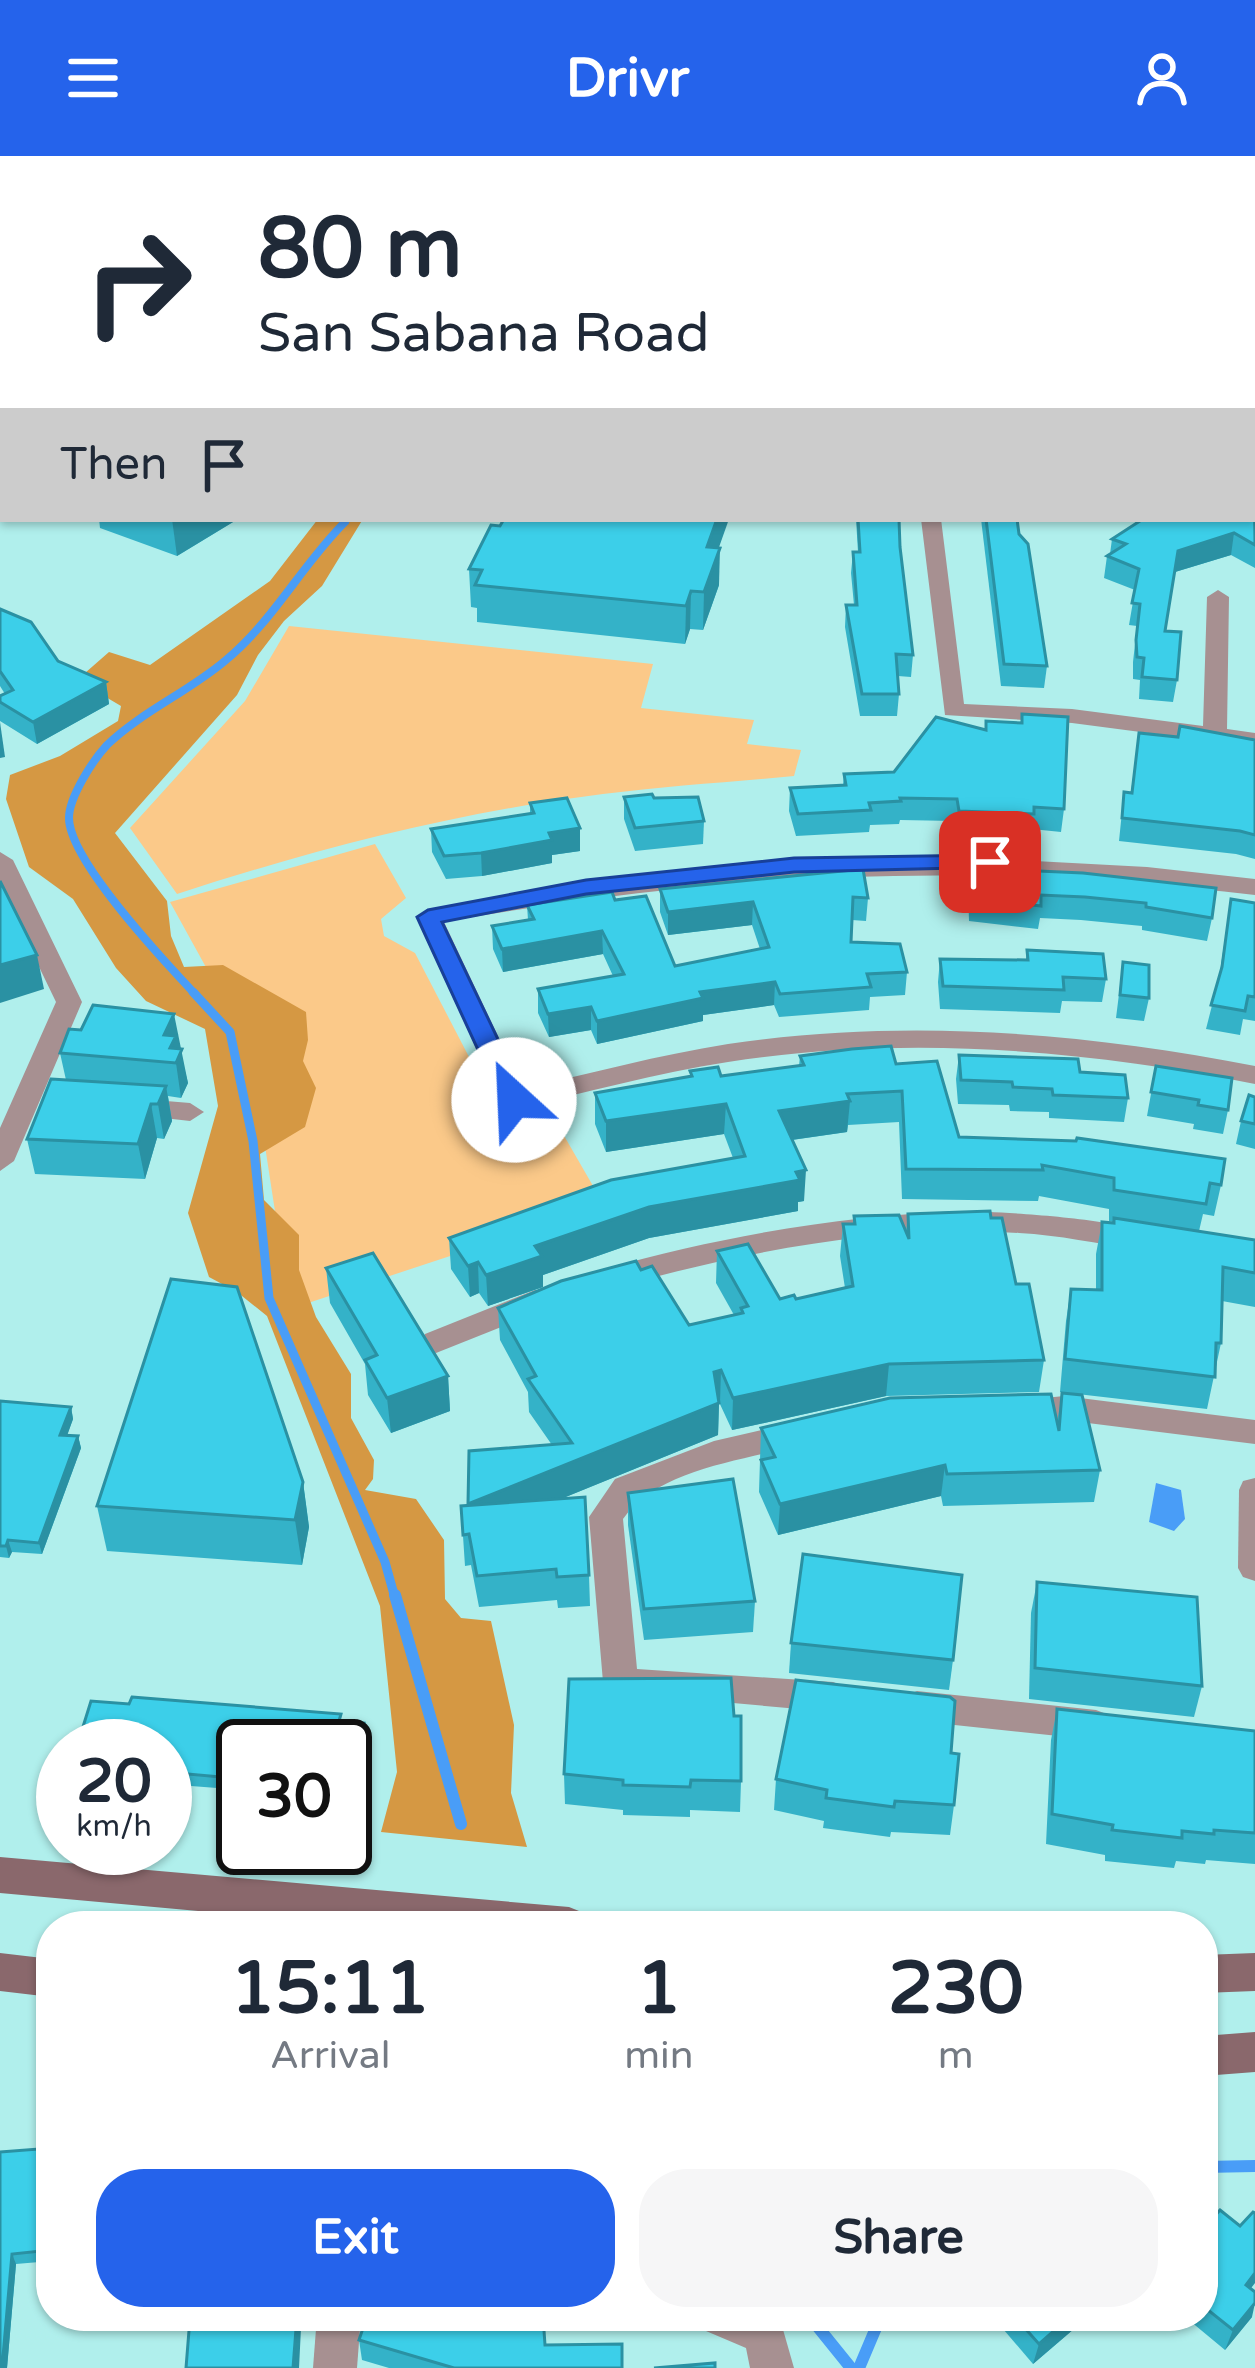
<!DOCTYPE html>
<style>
:root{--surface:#fff;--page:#f6f6f7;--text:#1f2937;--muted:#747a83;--accent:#2563eb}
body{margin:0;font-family:"Varela Round",sans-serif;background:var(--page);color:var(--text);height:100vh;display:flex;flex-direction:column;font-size:45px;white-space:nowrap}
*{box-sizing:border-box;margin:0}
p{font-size:39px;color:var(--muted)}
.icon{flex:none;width:66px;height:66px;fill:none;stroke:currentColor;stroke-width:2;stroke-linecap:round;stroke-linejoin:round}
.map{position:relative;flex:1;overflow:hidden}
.details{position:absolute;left:36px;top:1755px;width:1182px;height:420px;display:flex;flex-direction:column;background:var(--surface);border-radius:48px;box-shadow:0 3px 9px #0004}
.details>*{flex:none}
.hud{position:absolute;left:0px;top:0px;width:1257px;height:366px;box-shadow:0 3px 9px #0004;background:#fff;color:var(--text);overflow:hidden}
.speed{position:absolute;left:36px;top:1563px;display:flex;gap:24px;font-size:60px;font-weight:700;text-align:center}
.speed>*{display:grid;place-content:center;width:156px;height:156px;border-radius:50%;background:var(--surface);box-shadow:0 3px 9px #0004;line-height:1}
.speed small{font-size:30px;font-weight:400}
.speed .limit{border:6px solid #111;border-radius:18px;background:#fff;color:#111}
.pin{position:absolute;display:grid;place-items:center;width:102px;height:102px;color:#fff;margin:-51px;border-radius:24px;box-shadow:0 6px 18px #0006}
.me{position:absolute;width:132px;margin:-66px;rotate:335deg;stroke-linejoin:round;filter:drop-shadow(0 0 9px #0008)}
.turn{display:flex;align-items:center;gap:42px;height:252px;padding:0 60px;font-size:54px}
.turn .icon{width:156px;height:156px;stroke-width:2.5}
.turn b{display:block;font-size:84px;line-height:102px}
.then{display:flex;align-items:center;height:114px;padding:0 60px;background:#0003;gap:24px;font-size:45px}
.eta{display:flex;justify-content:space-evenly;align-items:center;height:204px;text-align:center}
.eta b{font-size:72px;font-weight:800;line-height:84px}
.action{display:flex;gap:24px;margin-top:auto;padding:24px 60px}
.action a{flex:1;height:138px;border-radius:48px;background:var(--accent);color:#fff;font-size:48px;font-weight:800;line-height:138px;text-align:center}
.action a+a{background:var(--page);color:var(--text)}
header{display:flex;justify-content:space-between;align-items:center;height:156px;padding:0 60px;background:var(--accent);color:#fff;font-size:54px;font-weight:800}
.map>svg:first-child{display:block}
</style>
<header><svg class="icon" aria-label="menu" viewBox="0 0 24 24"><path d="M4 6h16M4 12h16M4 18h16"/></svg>Drivr<svg class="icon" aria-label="person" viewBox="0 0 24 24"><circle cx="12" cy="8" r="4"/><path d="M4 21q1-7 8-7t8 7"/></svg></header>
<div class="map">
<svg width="1255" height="2212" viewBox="0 0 1255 2212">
<rect width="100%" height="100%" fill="#b0efec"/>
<g fill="#fbc989">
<path d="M289 470 653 508 641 552 754 564 747 588 801 594 794 620C731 626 666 630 603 638 458 656 315 693 177 738L130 672 245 545Z"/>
<path d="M375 688 406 742 381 763 384 780 415 797 481 924 472 941 479 961 514 980 559 971 604 1049 290 1153 263 977 213 824 170 746Z"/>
</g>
<path fill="#d59843" d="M318 363H363L322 430 284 465 258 499 237 539 115 677 167 745 171 780 184 811 223 809 306 856 308 884 303 905 316 932 305 971 260 998 264 1044 299 1079V1114L316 1161 351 1218V1262L374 1304 373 1323 365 1334 416 1343 444 1384 445 1443 461 1462 491 1465 514 1569 511 1637 527 1691 381 1676 397 1616 380 1450 267 1160 237 1136 209 1121 188 1057 218 950 205 873 146 845 116 812 73 743 29 711 6 643 10 619 60 600 118 565 121 550 77 524 109 496 150 509 270 425Z"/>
<path fill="#499df7" d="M1156 1327 1181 1334 1185 1363 1174 1375 1149 1366Z"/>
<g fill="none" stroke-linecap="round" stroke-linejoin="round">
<path stroke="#499df7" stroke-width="6" d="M342 369 348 363"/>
<path stroke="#499df7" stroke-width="8" d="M196 839C166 807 69 705 69 662 69 641 93 604 107 589 141 556 190 535 226 504 274 464 301 410 345 366"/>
<path stroke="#499df7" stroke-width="9" d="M193 836 230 876 253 985 269 1142 385 1406 395 1442"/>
<g stroke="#499df7" stroke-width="12">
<path d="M395 1439 461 1668"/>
<path d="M1203 2011 1255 2010"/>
<path d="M809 2160 851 2212"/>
<path d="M859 2212 881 2160"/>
</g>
<g fill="#a79091" fill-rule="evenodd">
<rect x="467" y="0" width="16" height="3"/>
<path d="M3 182V195L0 196V183Z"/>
<path d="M0 211 3 212V224L0 223Z"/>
<path d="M3 328V340L0 341V329Z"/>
<path d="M921 363H941L964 548 1072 553 1203 570 1207 441 1218 434 1229 441 1227 573 1255 577V591L1072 567 945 559Z"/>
<path d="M0 696 13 704 82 846 14 1005 0 1015V972L56 846 0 730Z"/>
<path d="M941 700 1147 711 1255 723V739C969 705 728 716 444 766L523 933C591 917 659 899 728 888 903 862 1082 876 1255 910V928C1082 893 903 879 728 906 656 917 585 937 514 953L500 944 416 761 429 753C599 723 768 704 941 700Z"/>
<path d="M130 942 190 947 204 956 190 965 120 957 116 951 120 945Z"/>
<path d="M966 1055C998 1056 1137 1062 1152 1083L1137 1093C1098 1088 1059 1079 1019 1077 878 1069 739 1096 604 1135L589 1124 604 1113C724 1080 842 1059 966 1055Z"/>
<path d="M535 1134 546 1137 550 1145 546 1153 436 1197 425 1194 421 1186 425 1178Z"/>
<path d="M1064 1240 1255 1264V1288L1064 1264 1006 1262 1001 1254 1006 1246Z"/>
<path d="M797 1266 808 1270 813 1278 808 1286C749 1305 661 1310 623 1363L637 1513 833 1526 846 1531 851 1541 846 1551 833 1556 609 1536 603 1526 589 1361 615 1323 714 1285Z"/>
<path d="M1255 1322V1425L1243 1421 1238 1412 1239 1334 1243 1325Z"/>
<path d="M917 1535 1096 1554 1109 1559 1114 1569 1109 1579 1096 1584 917 1565 904 1560 899 1550 904 1540Z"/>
<path d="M317 2160H361L357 2212H313Z"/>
<path d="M699 2160 780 2163 794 2212H750L746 2192 706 2175Z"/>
</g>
<g fill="#a79091" fill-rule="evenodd">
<path d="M870 0H918L920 3H872Z"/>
<rect x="1254" y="65" width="1" height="12"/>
</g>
<g fill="#8a686c" fill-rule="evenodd">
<path d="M0 1701 569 1751 584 1757 590 1770H364L0 1737Z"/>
<path d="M0 1797 51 1803V1841L0 1835Z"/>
<path d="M1255 1797V1835L1203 1837V1799Z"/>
<path d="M1255 1876V1916L1203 1920V1880Z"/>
</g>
</g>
<g fill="#34b2c8">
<path d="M1050 0H1095L1093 3H1056L1050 2Z"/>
<path d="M1255 319V412L1231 399 1175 416 1165 475 1177 524 1173 546 1139 543 1140 524 1133 523V506L1137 470 1129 469 1135 434 1104 422 1107 400 1110 398 1112 383 1254 363Z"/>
<path d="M99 363H238L177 400 100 372Z"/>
<path d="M856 363H899L900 391 913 499 911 521 898 520 899 538 897 560H860L845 471 846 449H854L851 417 853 396H858Z"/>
<path d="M981 363H1017L1047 510 1044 532 1001 530Z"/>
<path d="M719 392V429L703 474 690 473 685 488 477 466V452L471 451 469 413Z"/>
<path d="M0 453 58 505 106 526 109 548 37 588 0 565V540L5 538 0 530Z"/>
<path d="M986 565 1064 653 1061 676 1032 673 1031 680 957 677 955 665 900 664 899 668 870 669 869 676 796 680 789 655 790 632 843 629 844 618 894 616 985 573Z"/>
<path d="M1139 577 1178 581 1255 584V703L1236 698 1119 685 1124 636H1131Z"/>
<path d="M624 641 654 642 704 665 703 688 635 695 624 663Z"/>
<path d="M530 647 580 695 552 699V707L482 720 446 723 432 696 431 673 530 657Z"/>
<path d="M970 712 1083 717 1212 762 1207 785 1142 774V770L1081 764 1040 762 1038 773 969 765 968 734Z"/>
<path d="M660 733 868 742 866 765 852 764 851 786 907 816 905 839 870 841 869 854 779 861 774 849 703 859V865L597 888 591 874 549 881 538 857V833L613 820 603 798 503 816 493 793 492 770 528 764 527 749 615 744 675 810 760 793 752 769 668 779 660 756Z"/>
<path d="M1231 743 1255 747V865L1243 863 1240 879 1206 873 1219 822Z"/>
<path d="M1027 794 1106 823 1102 846 1062 845 1060 857 940 853 938 826 940 803 1026 804Z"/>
<path d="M1123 806 1149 842 1144 865 1116 862Z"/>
<path d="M179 892 188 927 181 942 168 940 172 965 164 983 157 982 145 1023 35 1018 27 983 66 924 60 897Z"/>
<path d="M959 899 1080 916 1128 942 1124 966 1049 962V956L1010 955 1009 949 958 948 956 923Z"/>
<path d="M800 900 896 908 959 981 1221 1029 1214 1060 1203 1058 1199 1075 1255 1084V1151L1222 1145 1221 1187 1207 1253 1060 1236 1066 1165 1071 1133H1096V1098L1102 1066H1114L1109 1065V1053L1039 1040 1038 1045 902 1043 899 966 848 969 847 976 792 984 804 1045 798 1046V1055L649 1082 543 1119V1131L488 1150 479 1137 470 1141 451 1113 449 1082 733 1002 724 978 606 996 595 968V937L690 921V915L721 920 799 910Z"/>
<path d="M1156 910 1228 954 1223 978 1193 973 1194 968 1147 960Z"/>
<path d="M1255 941V993L1236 988 1241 965Z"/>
<path d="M908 1058 1016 1128 1044 1204 1039 1236 886 1240 732 1274 719 1246 718 1279 563 1342 589 1419 590 1450 558 1452 557 1444 479 1451 471 1409 465 1410 461 1350 468 1349 552 1289 529 1256 528 1236 500 1184 498 1152 641 1114 689 1169 734 1159 716 1127 717 1095 780 1143H796L845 1132 840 1100 843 1068H853L854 1060 906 1076Z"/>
<path d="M326 1112 448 1220 450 1255 391 1277 368 1239 365 1208 330 1147Z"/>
<path d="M1062 1237 1100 1314 1094 1346 943 1350 941 1340 778 1379 759 1336 761 1272 1057 1267Z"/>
<path d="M0 1245 71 1251 73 1263 67 1279 78 1280 81 1292 42 1398 12 1396 9 1402 0 1401Z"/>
<path d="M303 1326 309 1371 302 1409 107 1395 97 1350Z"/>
<path d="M628 1337 755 1445 753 1476 644 1484 628 1369Z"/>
<path d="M1037 1426 1202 1530 1194 1561 1029 1543 1031 1457Z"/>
<path d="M791 1487 953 1504 949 1534 789 1517Z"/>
<path d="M1057 1553 1255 1575V1708L1206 1704 1205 1708 1176 1705 1174 1712 1105 1705V1699L1046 1688 1051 1584Z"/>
<path d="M342 1566 364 1567 366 1579 353 1636H345V1590H243V1634L165 1628V1590Z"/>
<path d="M951 1597 954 1649 950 1679 891 1676 890 1681 823 1672 824 1665 774 1654 776 1623Z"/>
<path d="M564 1618 741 1625 740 1656 690 1654V1661L623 1659V1654L565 1648Z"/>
<path d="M51 1992V2105L16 2108 7 2212 0 1996Z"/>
<path d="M1203 2071 1250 2133 1252 2161 1225 2194 1184 2160H1203Z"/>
<path d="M992 2160H1089L1033 2208Z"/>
<path d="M359 2184 545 2189 622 2212H389L362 2204Z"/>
</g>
<g fill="#2a91a3">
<path d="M3 56V77L0 79V58Z"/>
<path d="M3 136V158L0 160V138Z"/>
<path d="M3 287V309L0 310V288Z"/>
<path d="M172 363H238L177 400Z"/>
<path d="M717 363H729L706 428 707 391Z"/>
<path d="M1234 377 1231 399 1175 416 1178 395Z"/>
<path d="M720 392 719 429 703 474 704 436Z"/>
<path d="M691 435 690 473 685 488 686 450Z"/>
<path d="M106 526 109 548 37 588 33 566Z"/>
<path d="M0 566 5 601 0 602Z"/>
<path d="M580 672V695L552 699V707L482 720 481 697 549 677Z"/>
<path d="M753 746 752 769 668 779V756Z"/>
<path d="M602 775 603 798 503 816 502 793Z"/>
<path d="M37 799 44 833 0 847V809Z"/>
<path d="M775 826 774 849 703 859V865L597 888V865L700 836Z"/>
<path d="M591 851V874L549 881 548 858Z"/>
<path d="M174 858 188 927 181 942 176 907 164 879Z"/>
<path d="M166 930 172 965 164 983 158 948Z"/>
<path d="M850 945 847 976 777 986 779 955Z"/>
<path d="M151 948 157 982 145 1023 138 988Z"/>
<path d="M726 948 724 978 606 996V965Z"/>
<path d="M806 1014 804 1045 798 1046V1055L649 1082 543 1119V1131L488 1150 486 1119 535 1090 649 1051Z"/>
<path d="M478 1106 479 1137 470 1141 468 1110Z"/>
<path d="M889 1208 886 1240 732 1274 733 1242Z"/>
<path d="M721 1214 720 1246 714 1216Z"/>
<path d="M448 1220 450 1255 391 1277 387 1242Z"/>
<path d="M719 1247 718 1279 470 1380 468 1348Z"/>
<path d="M71 1251 73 1263 63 1291 60 1279Z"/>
<path d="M78 1280 81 1292 42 1398 39 1387Z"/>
<path d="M945 1309 941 1340 778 1379 780 1348Z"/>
<path d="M303 1326 309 1371 302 1409 295 1364Z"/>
<path d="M8 1384 12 1396 9 1402 6 1390Z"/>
<path d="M364 1567 366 1579 353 1636 352 1625Z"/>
<path d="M12 2098 16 2108 7 2212H2Z"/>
<path d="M1255 2117V2127L1238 2149 1246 2129Z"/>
<path d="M1255 2147 1252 2161 1225 2194 1233 2174Z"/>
<path d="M297 2160H305L301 2172 299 2212H293Z"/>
<path d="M1071 2160H1089L1033 2208 1039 2188Z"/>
</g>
<g fill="#3ccfe9" stroke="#2a91a3" stroke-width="3">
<path d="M0 0H43L45 3H3V11H0Z"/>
<path d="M138 0H178V3H137Z"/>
<path d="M215 0H337V3H212Z"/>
<path d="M415 0H453L454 3H416Z"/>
<path d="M511 0H625L624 3H511Z"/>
<path d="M680 0H707L706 3H679Z"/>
<path d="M722 0H887L886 3H720Z"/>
<path d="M0 28H3V56L0 58Z"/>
<path d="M1254 74 1255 162H1254Z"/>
<path d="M3 106V136L0 138V108Z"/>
<path d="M0 223 3 224V287L0 288Z"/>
<path d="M1254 313 1255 389 1234 377 1178 395 1165 475 1181 476 1177 524 1142 521 1144 502 1137 501 1136 484 1140 448 1132 447 1139 413 1107 400 1126 388 1112 383 1143 363H1254Z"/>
<path d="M504 363H717L707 391 720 392 704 436 691 435 686 450 475 429 482 414 469 413 491 369 500 370Z"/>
<path d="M858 363H899L900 391 913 499 896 498 899 538H862L846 449H857L853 396H860Z"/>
<path d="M986 363H1017L1019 378 1028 388 1047 510 1004 508Z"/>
<path d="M0 453 31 466 58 505 106 526 33 566 0 546V540L13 534 0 515Z"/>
<path d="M1022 558 1068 561 1064 653 1034 651V658L959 655 957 643 900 642 901 645 869 647 871 654 798 658 790 632 846 629 844 618 894 616 936 561 986 574V565L1022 567Z"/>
<path d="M1180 570 1255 584V679L1240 675 1122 662 1124 636 1132 637 1139 577 1178 581Z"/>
<path d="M652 638 654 642 698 641 704 665 635 672 624 641Z"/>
<path d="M567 642 580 672 549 677 552 684 481 697 444 700 431 673 534 657 530 647Z"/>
<path d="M970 712 1083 717 1216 732 1212 762 1146 751V747L1085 741 1041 739V750L972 742Z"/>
<path d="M863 713 868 742 853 741 851 786 900 788 907 816 867 818 871 831 780 838 775 826 700 836 703 842 597 865 591 851 548 858 538 833 624 818 602 775 502 793 492 770 534 763 527 749 612 736 615 744 646 740 675 810 769 791 753 746 668 756 660 733Z"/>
<path d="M0 725 37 799 0 809Z"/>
<path d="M1231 743 1255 747V841L1248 840 1245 855 1211 849 1222 811Z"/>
<path d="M1027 794 1103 798 1106 823 1063 821 1064 834 943 830 940 803 1028 804Z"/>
<path d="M1123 806 1149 809V842L1120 839Z"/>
<path d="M93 849 174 858 164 879 176 880 170 892 182 893 176 907 60 897 69 873 81 874Z"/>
<path d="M891 890 896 908 937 905 959 981 1076 985 1077 982 1225 1003 1221 1029 1210 1027 1206 1048 1114 1034V1022L1042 1009 1043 1014 906 1013 902 935 847 938 850 945 779 955 806 1014 796 1016 800 1024 649 1051 535 1090 542 1100 486 1119 478 1106 468 1110 449 1082 611 1024 745 1000 726 948 606 965 595 937 692 920 690 915 718 911 721 920 804 909 800 900 852 893Z"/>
<path d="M959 899 1078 903 1080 916 1125 919 1128 942 1053 939 1052 933 1013 931 1012 926 961 924Z"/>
<path d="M1156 910 1232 922 1228 954 1198 949 1199 944 1151 936Z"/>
<path d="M51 923 166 930 158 948H151L138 988 27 983Z"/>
<path d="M1249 939 1255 941V968L1241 965Z"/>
<path d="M990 1055 991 1062H1002L1016 1128H1029L1044 1204 889 1208 733 1242 721 1214 714 1216 719 1247 468 1348 469 1295 572 1287 528 1223 536 1220 498 1152 561 1125 636 1105 641 1114 652 1110 689 1169 743 1157 741 1152 748 1150 717 1095 748 1088 780 1143 794 1139 796 1143 853 1130 843 1068H855L854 1060 899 1059 909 1083 908 1058Z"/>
<path d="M1114 1062 1255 1084V1117L1223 1111 1221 1187H1216L1215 1221 1065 1203 1071 1133 1102 1134V1066L1114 1067Z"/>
<path d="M373 1097 448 1220 387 1242 365 1204 377 1199 326 1112Z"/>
<path d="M171 1123 237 1131 303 1326 295 1364 97 1350Z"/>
<path d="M1062 1237 1082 1239 1100 1314 947 1318 945 1309 780 1348 761 1304 775 1301 761 1272 890 1242 1051 1238 1059 1275Z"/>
<path d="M0 1245 71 1251 60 1279 78 1280 39 1387 8 1384 6 1390H0Z"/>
<path d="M733 1323 755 1445 644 1453 628 1337Z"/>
<path d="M585 1341 589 1419 557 1421 556 1413 477 1420 469 1378 463 1379 461 1350Z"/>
<path d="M803 1398 962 1419 953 1504 791 1487Z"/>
<path d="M1037 1426 1197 1441 1202 1530 1035 1512Z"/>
<path d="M731 1522 734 1560H741V1625L691 1624 690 1631 623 1629V1624L564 1618 569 1523Z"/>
<path d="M796 1524 950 1541 955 1545 951 1597 959 1598 954 1649 895 1645 894 1651 826 1642 827 1634 776 1623Z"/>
<path d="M132 1541 341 1558 339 1565 364 1567 352 1625 345 1624V1590H243V1623L165 1616V1590H77L91 1545 129 1548Z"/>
<path d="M1057 1553 1255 1575V1677L1214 1674V1678L1182 1675V1682L1112 1674 1113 1669 1052 1658Z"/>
<path d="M51 1992V2094L12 2098 2 2212H0V1996Z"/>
<path d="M1220 2054 1240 2070 1253 2056 1255 2057V2117L1246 2129 1255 2136V2147L1233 2174 1203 2150V2071L1204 2072Z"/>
<path d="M201 2160H297L293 2212H186L190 2162H200Z"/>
<path d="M367 2160H465L488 2166 487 2160H543L545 2189 622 2188V2212H454L359 2184Z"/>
<path d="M1014 2160H1071L1039 2188Z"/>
<path d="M715 2207V2212H654Z"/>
</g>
<path fill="#2563eb" stroke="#184099" stroke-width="3" d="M990 699 998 701V711L794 716 586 738 442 766 527 944 514 952 501 944 417 761 428 754 586 724 794 702Z"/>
</svg>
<div class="speed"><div>20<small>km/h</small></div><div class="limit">30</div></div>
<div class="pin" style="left:990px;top:706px;background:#d93025"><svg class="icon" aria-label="arrive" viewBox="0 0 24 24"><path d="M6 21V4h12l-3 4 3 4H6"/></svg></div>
<svg class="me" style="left:514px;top:944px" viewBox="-20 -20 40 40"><circle r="19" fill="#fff"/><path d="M0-13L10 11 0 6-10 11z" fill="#2563eb"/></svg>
<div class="hud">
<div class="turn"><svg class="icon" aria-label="right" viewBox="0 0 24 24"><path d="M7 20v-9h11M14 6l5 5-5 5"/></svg><div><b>80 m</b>San Sabana Road</div></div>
<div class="then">Then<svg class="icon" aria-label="arrive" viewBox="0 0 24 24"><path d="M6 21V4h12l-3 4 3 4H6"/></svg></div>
</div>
<section class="details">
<div class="eta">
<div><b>15:11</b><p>Arrival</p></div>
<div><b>1</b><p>min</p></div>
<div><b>230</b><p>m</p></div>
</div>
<div class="action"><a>Exit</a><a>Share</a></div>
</section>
</div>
